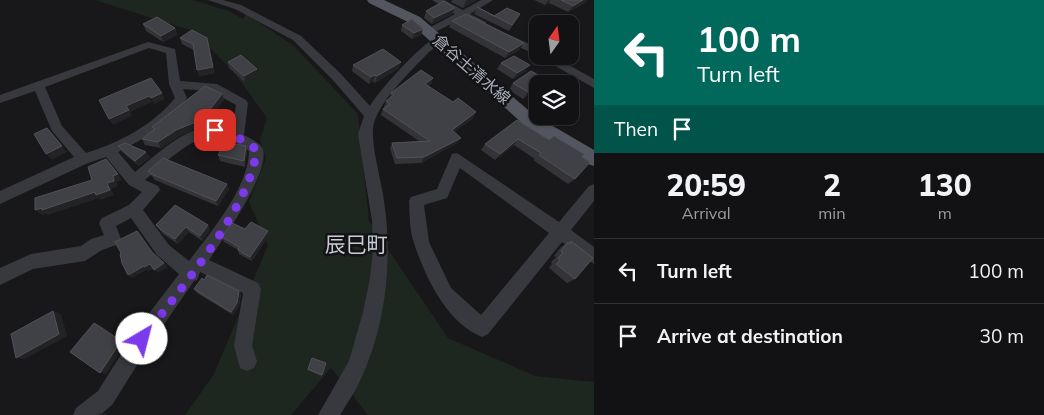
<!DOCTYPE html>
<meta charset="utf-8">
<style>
:root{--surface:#121214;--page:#1b1b1d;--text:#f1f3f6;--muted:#9c9ea0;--line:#313234}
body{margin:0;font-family:Mulish,"Noto Sans JP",sans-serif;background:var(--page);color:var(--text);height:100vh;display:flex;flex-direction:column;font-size:19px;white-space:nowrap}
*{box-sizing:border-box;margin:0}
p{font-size:16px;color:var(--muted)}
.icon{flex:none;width:28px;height:28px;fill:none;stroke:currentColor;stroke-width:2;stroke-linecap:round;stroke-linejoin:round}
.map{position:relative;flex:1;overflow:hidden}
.sheet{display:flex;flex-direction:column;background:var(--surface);width:450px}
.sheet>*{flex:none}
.top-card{background:#00695c;color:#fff;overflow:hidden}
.needle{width:32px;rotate:14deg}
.fabs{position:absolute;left:529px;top:15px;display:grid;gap:10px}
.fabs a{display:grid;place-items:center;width:50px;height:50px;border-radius:10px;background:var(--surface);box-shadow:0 1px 4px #0004,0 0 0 1px var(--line);font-size:25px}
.pin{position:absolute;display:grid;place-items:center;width:42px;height:42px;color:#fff;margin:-21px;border-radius:10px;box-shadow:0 2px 8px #0006}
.me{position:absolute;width:55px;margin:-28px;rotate:37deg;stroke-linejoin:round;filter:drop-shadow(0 0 4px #0008)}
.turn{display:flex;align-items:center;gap:18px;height:105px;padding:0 20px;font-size:22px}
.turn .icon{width:65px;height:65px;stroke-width:2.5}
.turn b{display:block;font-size:35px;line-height:42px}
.then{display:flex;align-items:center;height:48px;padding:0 20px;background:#0003;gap:10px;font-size:19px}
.eta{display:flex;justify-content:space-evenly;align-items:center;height:85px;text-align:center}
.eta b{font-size:30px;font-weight:800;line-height:35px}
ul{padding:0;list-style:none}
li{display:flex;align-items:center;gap:15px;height:65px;padding:0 20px;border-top:1px solid var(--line)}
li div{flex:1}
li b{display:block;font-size:19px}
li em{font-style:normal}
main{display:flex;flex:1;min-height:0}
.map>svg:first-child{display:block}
</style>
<main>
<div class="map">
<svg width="594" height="415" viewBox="0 0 594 415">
<rect width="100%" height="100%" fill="#18181a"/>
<path fill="#1d261f" d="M95 0H193L229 11 243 19 246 14 294 46 358 114 369 221 448 338 535 376 594 382V415H368L331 368 291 415H185L214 374 268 245 249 202 266 158 260 140 267 118 234 72 193 31Z"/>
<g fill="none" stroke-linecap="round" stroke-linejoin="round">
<g fill="#38393f" fill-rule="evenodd">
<path d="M208 0H223L241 5 301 36 340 73 370 106C378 92 423 41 438 37L443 40C439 45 434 48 429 52 411 71 381 99 374 123 369 140 382 182 384 201 393 261 386 324 361 379 355 392 347 403 340 415H318L349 361 363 312 370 278 373 250 372 221 358 134 364 116 332 79 293 40 235 9Z"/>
<path d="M432 0H444L463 10 481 0H493L470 14 486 22V26H478L463 18 429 35 425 34 424 32 425 30 455 14Z"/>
<path d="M505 33 538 48V56L501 38 500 36 501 34Z"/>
<path d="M148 42 175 49 180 81 217 84 246 100 248 103 244 135C249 138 261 143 263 149 270 173 223 239 209 260L258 283 261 289 252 346 257 361 254 368 247 371 240 368 234 346 243 293 200 272 197 280 194 281 149 346 112 405 100 415H73L76 408 98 391 135 332 179 274 157 255 131 218 116 226 121 239 119 244 102 250 85 261 33 269 0 285V268L31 254 81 246 91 239 104 235 99 223 102 218 129 205 142 192 129 185 106 157 88 163 0 204V191L74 157 52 131 35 91 0 103V95ZM149 48 166 53 169 84 175 98C153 125 119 143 86 153L62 126 45 87ZM183 89 211 91 236 105 232 130C196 115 161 151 135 172L118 152C144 139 171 124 187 98ZM215 135 233 141 249 151C249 187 210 233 189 261L169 245 143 210 160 190 158 186 145 180C165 163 188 139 215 135Z"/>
<path d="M538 56H552L594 79V88Z"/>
<path d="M457 153 559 222 589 186 594 184V201L571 230 594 247V264L562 242 488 334 482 337C447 323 425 277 414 243 409 230 410 214 409 201L411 197 437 189 452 154ZM460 168 549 233 481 315 451 288 429 242 424 205 447 198Z"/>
</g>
<path fill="#54565f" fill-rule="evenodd" d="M367 0H384L420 17 534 115 594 150V166L588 164 522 123 410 23 369 3Z"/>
</g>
<g fill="#343438">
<path d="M452 0H477L463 8 451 2Z"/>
<path d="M534 0H587L585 3 568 12 549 3 545 5Z"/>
<path d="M477 7 494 16 516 20 509 31 474 14Z"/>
<path d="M455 8 452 14 432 24 424 18 426 11Z"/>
<path d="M452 21 520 49 505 58 449 27Z"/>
<path d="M143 24 175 28 177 35 163 42 146 31Z"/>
<path d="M402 25 421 35 412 39 401 31Z"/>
<path d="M192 30 215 73 199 76 194 50 182 44 180 38Z"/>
<path d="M228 62 258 75 245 82 229 68Z"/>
<path d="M501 63 526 71 513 79 497 69Z"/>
<path d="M353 65 399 68 375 83 373 81 369 84 352 71Z"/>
<path d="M433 78 431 84 428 86 473 118 454 132 457 143 421 163 395 164 390 148 392 143 419 141 381 115 383 109 385 108 384 107 386 101 389 99 391 93Z"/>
<path d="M546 79 543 84H538L523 99 509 90 513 83Z"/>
<path d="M222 94 224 100 211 116 212 119 205 125 179 136 161 148 145 145 142 139 154 130 152 127Z"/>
<path d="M517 120 549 140 582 157 575 179 568 184 533 160 535 159 514 145 495 160 481 150 485 144Z"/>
<path d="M118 146 150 157 139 166 122 152Z"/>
<path d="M246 146 247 152 245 167 220 161 218 155Z"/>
<path d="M148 171 229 189 218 206 155 180Z"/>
<path d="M156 225H208L210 230 202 241 189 232 178 244 163 234Z"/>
<path d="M245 229 268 231 269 235 252 261 239 254 238 250 224 242 222 237Z"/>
<path d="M571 241 575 279 567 283 549 268 552 264 551 262 556 257 554 256 561 247 568 242 569 243Z"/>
<path d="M204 280 239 291 241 294 239 306 233 315 197 293 194 289Z"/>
<path d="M312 358 322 375 321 376 307 370Z"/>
</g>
<g fill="#232326">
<path d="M468 0H477L463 8 466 1Z"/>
<path d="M548 0H550L549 3 545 5Z"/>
<path d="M583 0H587L585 3 568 12 573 6Z"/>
<path d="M455 8 452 14 432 24 434 18Z"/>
<path d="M175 28 177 35 163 42 161 36Z"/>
<path d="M423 29 421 35 412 39 414 33Z"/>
<path d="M207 38 215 73 199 76 197 70Z"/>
<path d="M524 43 520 49 505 58 509 52Z"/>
<path d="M401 62 399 68 375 83 377 76Z"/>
<path d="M530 65 526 71 513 79 517 73Z"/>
<path d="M257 69 258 75 245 82 244 76Z"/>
<path d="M375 75 373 81 369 84 371 77Z"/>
<path d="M433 78 431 84 422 90 425 84Z"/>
<path d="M538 86V88L523 99 528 92Z"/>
<path d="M162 93 165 99 154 104 151 98Z"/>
<path d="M222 94 224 100 211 116 212 119 205 125 179 136 161 148 158 142 176 130 208 112Z"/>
<path d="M149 96 152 102 130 112 132 116 113 125 109 119 126 106Z"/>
<path d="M476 112 473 118 449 136 452 130Z"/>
<path d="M47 128 67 152 52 160 46 154Z"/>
<path d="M461 138 457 143 421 163 424 157Z"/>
<path d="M518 139 514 145 495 160 500 154Z"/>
<path d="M246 146 247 152 245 167 244 161Z"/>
<path d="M146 152 150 157 139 166 135 161Z"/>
<path d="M118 174 122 180 117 182 118 186 111 189 114 195 101 200 99 198 48 215 47 214 42 215 35 210Z"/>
<path d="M227 184 229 189 218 206 216 201Z"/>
<path d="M208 225 210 230 202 241 200 236Z"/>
<path d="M186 227 189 232 178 244 175 239Z"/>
<path d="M137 231 141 235 155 256 152 252Z"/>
<path d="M268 231 269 235 252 261 250 257Z"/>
<path d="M164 263 168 267 158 273 154 270Z"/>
<path d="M150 264 154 268 149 271 147 270 132 278 128 275 144 266Z"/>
<path d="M239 291 241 294 239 306 233 315 231 312Z"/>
<path d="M53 311 61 314 67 336 25 359 16 358Z"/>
<path d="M94 323 100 325 126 343 106 374 100 373Z"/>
<path d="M105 413 107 415H100L98 414Z"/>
</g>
<g fill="#404146" stroke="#515258">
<path d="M561 0H583L573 6Z"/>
<path d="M444 1 455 8 434 18 426 11Z"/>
<path d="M477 7 494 16 507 8 520 14 512 25Z"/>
<path d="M466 14 524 43 509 52 452 21Z"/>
<path d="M157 17 175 28 161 36 143 24Z"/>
<path d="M412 19 423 29 414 33 402 25Z"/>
<path d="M192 30 207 38 213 67 197 70 193 44 180 38Z"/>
<path d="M383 49 401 62 377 76 375 75 371 77 353 65Z"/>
<path d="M241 55 257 69 244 76 228 62Z"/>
<path d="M514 56 530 65 517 73 501 63Z"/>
<path d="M421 70 433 78 425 84 453 102 458 98 476 112 452 130 461 138 424 157 397 158 392 143 430 141 383 109 390 104 386 101 394 95 391 93Z"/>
<path d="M531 71 546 79 540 84H538V86L528 92 513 83Z"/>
<path d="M151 78 162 93 151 98 149 96 126 106 129 110 109 119 99 100Z"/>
<path d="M205 86 222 94 208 112 210 113 203 119 176 130 158 142 142 139 155 129 152 127Z"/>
<path d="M517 120 549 140 554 136 584 154 582 157 590 162 575 179 539 155 541 153 518 139 500 154 485 144Z"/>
<path d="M47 128 62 146 46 154 34 134Z"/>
<path d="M225 142 246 146 244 161 218 155Z"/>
<path d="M125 143 146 152 135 161 118 146Z"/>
<path d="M163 158 227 184 216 201 151 174 148 171Z"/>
<path d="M106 159 118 174 113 176 114 181 107 183 110 190 96 195 95 192 42 210V208L35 210V198L92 180 88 167Z"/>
<path d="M175 205 208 225 200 236 186 227 175 239 160 229 156 225Z"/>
<path d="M251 222 268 231 250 257 238 250 239 247 222 237 232 223 245 229Z"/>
<path d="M137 231 152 252 164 263 154 270 150 264 144 267V266L128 275 122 263 120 254 121 253 115 242Z"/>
<path d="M571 241 593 258 575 279 556 264 560 261 558 258 563 253 561 251 568 242 570 244Z"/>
<path d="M207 275 239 291 237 303 231 312 194 289 202 278 204 280Z"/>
<path d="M53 311 59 334 16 358 11 334Z"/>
<path d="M94 323 121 341 100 373 70 352Z"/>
<path d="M312 358 326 363 322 375 308 369Z"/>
</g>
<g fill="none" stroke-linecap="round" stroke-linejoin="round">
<path stroke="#7c3aed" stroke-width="9" stroke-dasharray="0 16.2" d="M142 339C175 296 255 202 256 149L237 137 215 130"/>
</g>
<g text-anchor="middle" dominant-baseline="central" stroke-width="5" stroke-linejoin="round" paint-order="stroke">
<g font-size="16" fill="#a9aebb" stroke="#131315">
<text transform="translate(472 69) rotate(41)">倉谷土清水線</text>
</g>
<g font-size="21" fill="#cacdd6" stroke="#131315">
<text x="356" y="244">辰巳町</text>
</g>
</g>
</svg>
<div class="fabs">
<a><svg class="needle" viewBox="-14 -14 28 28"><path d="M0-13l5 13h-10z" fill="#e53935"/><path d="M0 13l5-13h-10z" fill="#9c9ea0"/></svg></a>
<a><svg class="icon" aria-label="layers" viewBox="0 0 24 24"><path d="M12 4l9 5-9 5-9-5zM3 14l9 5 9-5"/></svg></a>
</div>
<div class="pin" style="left:215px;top:130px;background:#d93025"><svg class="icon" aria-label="arrive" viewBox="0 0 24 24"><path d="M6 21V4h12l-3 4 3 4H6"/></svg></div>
<svg class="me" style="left:142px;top:339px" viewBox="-20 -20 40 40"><circle r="19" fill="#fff"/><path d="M0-13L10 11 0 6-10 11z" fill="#7c3aed"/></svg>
</div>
<section class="sheet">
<div class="top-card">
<div class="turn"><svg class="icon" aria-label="left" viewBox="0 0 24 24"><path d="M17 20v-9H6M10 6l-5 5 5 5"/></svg><div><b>100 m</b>Turn left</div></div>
<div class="then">Then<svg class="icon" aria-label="arrive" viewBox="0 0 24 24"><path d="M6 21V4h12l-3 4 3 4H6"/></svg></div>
</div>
<div class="eta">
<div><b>20:59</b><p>Arrival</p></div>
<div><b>2</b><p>min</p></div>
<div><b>130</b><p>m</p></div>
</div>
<ul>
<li><svg class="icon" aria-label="left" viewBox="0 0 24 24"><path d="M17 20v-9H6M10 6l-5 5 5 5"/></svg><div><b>Turn left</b></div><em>100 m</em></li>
<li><svg class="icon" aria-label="arrive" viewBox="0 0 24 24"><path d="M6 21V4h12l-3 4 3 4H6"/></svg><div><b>Arrive at destination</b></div><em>30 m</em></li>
</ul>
</section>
</main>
